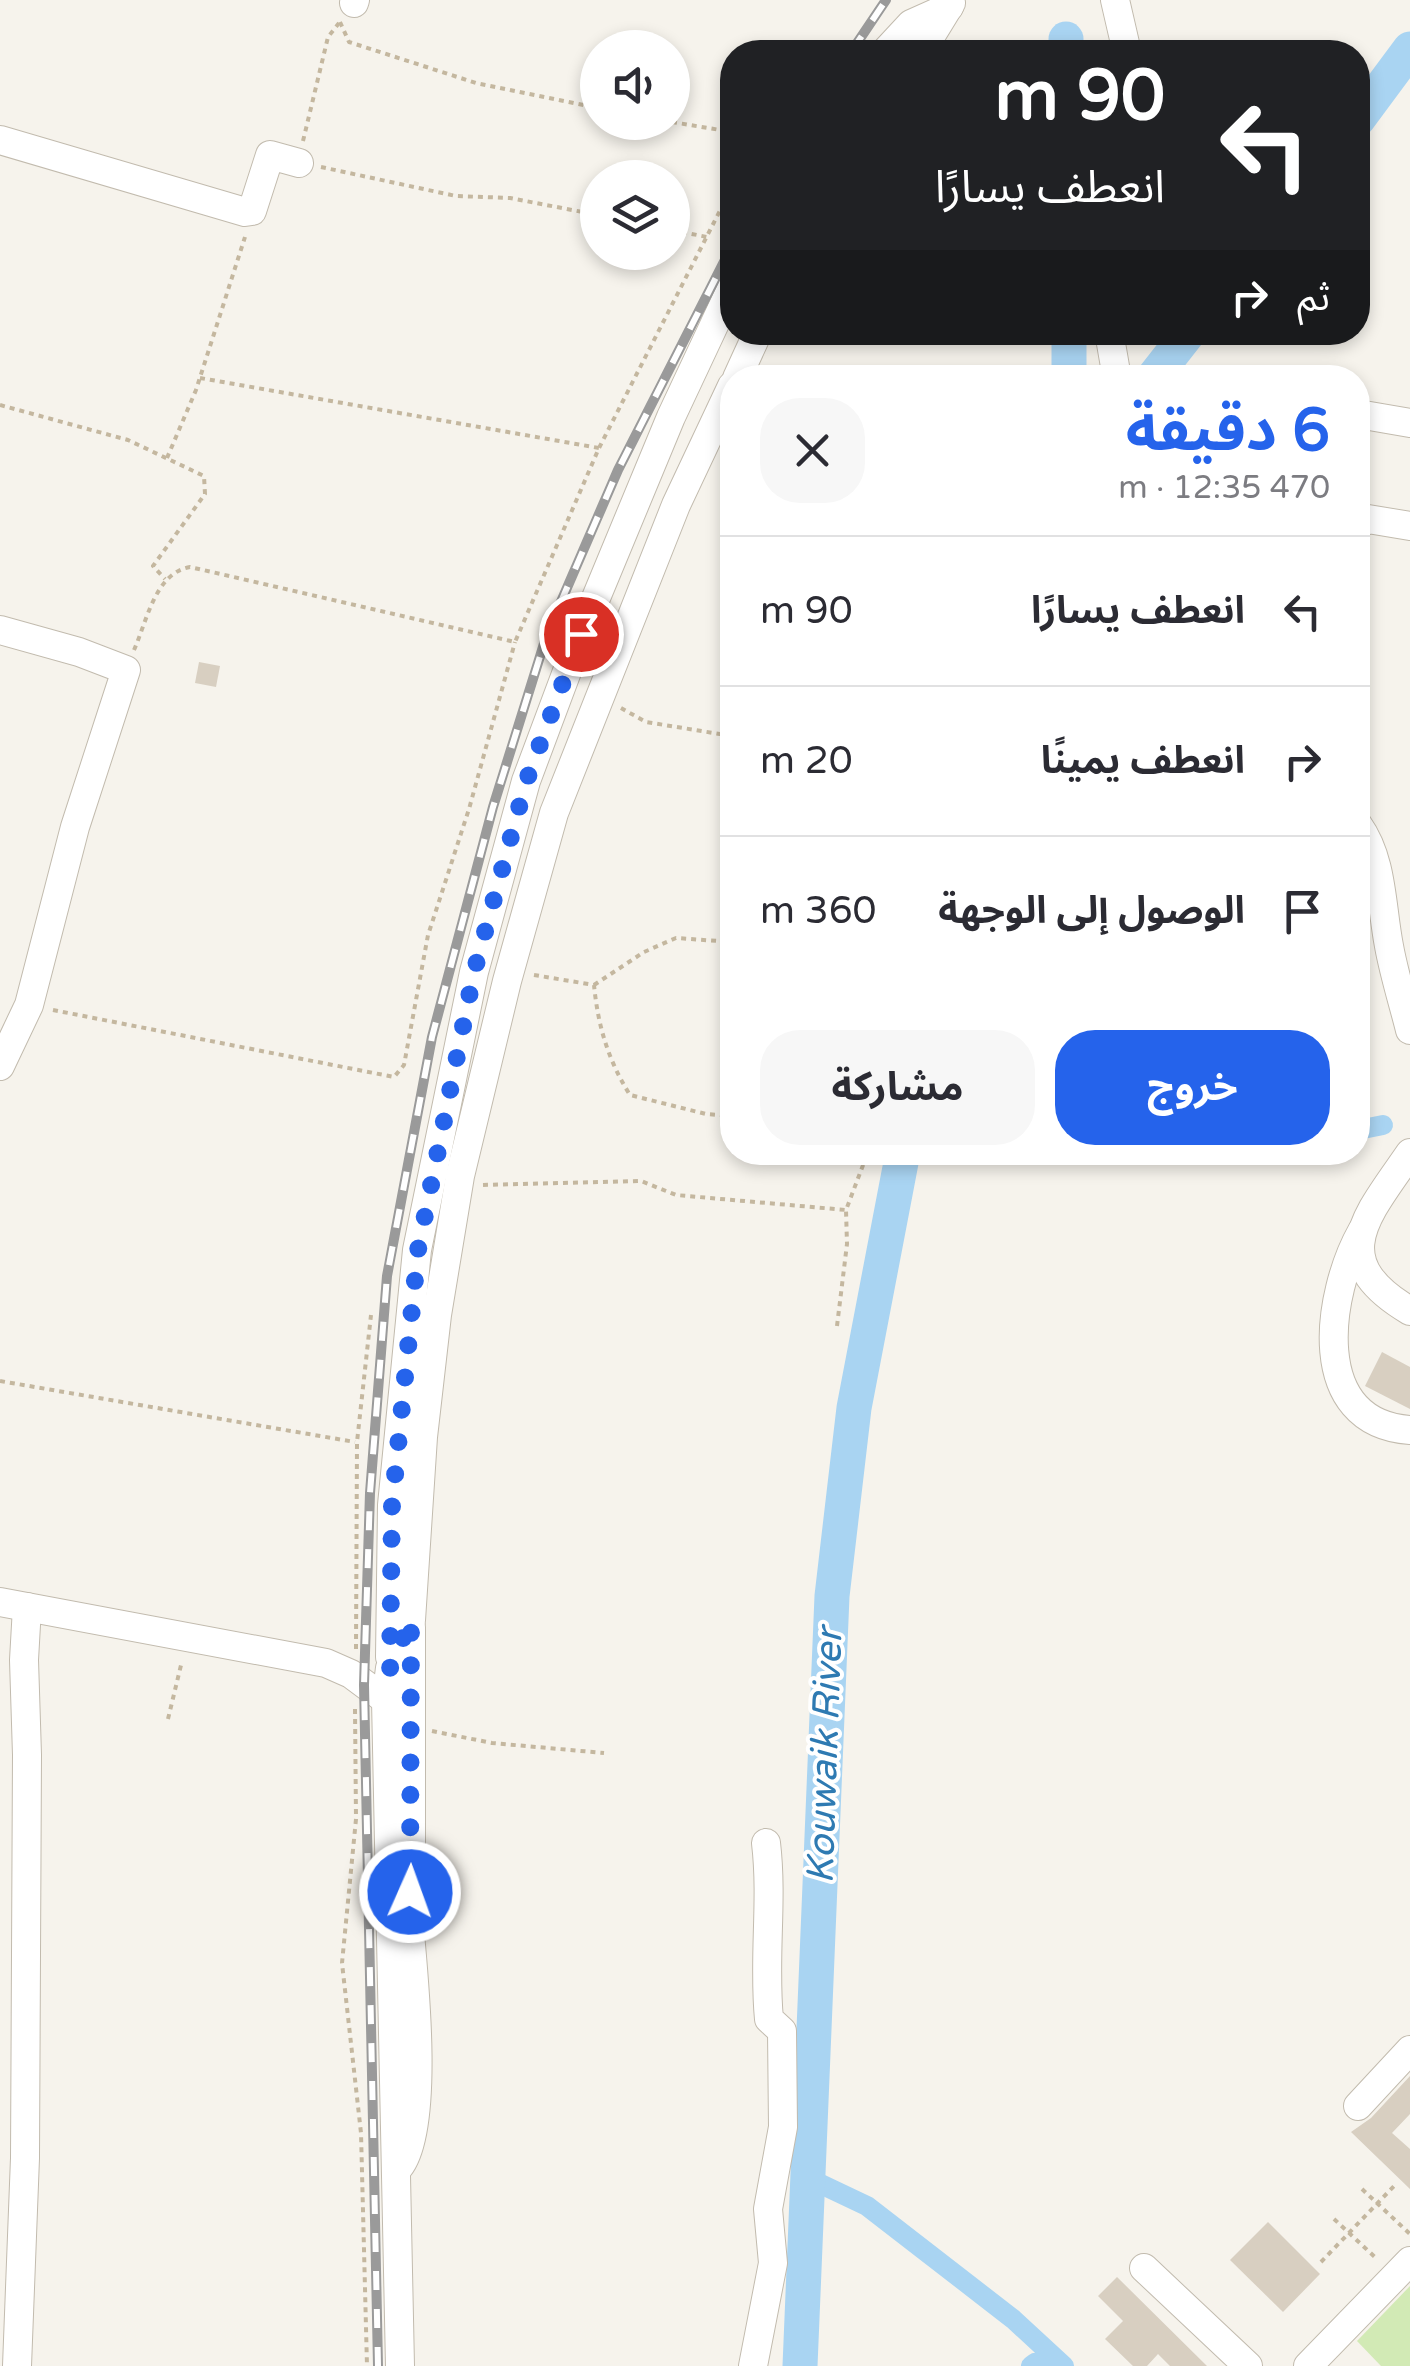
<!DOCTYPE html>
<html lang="ar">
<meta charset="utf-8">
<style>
:root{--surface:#fff;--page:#f7f7f7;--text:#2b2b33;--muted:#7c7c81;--line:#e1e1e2;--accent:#2563eb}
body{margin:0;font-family:"Varela Round","Noto Sans Arabic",sans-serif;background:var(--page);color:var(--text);direction:rtl;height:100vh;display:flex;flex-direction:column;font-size:38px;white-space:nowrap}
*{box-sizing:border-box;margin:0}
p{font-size:32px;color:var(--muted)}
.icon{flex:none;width:55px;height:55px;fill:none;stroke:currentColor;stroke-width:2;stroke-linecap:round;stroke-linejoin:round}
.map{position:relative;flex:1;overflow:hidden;direction:ltr}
.sheet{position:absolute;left:720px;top:365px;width:650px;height:800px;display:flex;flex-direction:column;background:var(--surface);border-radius:40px;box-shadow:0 5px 15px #0003;direction:rtl}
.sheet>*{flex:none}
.guide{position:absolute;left:720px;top:40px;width:650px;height:305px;border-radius:40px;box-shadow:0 5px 15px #0003;direction:rtl;background:#202124;color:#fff;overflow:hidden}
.fabs{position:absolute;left:580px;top:30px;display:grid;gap:20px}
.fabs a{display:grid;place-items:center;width:110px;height:110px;border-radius:50%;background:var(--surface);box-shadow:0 5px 15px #0003;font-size:50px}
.pin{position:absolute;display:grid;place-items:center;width:85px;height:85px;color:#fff;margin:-42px;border:5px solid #fff;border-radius:50%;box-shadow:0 2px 10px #0007}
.me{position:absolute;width:110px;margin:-55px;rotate:2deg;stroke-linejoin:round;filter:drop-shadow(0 0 8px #0008)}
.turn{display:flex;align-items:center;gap:35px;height:210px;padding:0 40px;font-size:45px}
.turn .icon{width:130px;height:130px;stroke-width:2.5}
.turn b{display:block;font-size:70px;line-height:85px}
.then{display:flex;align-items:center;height:95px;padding:0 40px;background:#0003;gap:20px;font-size:38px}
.round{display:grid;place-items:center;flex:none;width:105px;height:105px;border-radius:40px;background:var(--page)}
.head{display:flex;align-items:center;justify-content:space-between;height:170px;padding:0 40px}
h1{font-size:60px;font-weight:700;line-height:75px;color:var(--accent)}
.cta{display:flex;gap:20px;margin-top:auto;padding:20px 40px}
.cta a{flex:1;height:115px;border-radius:40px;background:var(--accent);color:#fff;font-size:40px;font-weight:700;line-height:115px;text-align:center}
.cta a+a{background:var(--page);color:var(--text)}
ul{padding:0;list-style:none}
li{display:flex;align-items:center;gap:30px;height:150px;padding:0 40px;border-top:2px solid var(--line)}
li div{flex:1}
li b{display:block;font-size:38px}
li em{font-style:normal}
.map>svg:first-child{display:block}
</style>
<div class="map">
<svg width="1410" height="2366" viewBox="0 0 1410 2366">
<rect width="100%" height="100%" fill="#f6f3ec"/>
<path fill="#d2eab5" d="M1410 2286V2366H1381L1357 2341Z"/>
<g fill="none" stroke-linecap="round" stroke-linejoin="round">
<g stroke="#a9d4f2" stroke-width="20">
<path d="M1358 1130 1383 1125"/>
<path d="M987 1152H1006"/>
<path d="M808 2178 867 2206 1013 2319 1064 2366"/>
<path d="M1031 2366 1035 2363 1039 2366"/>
</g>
<g stroke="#a9d4f2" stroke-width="35">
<path d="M1066 39V52"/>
<path d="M1358 119 1410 49"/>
<path d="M1069 332V378"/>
<path d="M1153 378 1189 332"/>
<path d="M800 2366 832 1596 854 1408 903 1152"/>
</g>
</g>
<g fill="#d8cfc1">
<path d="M199 662 220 666 216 687 195 683Z"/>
<path d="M1382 1352 1410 1367V1409L1365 1386Z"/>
<path d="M1410 2076V2114L1392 2133 1410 2149V2189L1351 2132 1371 2118Z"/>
<path d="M1268 2222 1320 2274 1283 2312 1230 2260Z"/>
<path d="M1117 2277 1207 2366H1170L1158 2354 1147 2366H1133L1105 2339 1123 2321 1098 2296Z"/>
</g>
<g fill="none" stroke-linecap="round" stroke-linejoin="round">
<defs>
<g id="minor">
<path d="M1115 0 1127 52"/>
<path d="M354 3 355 0"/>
<path d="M885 52 911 24 949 7"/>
<path d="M921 52 951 3"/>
<path d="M0 140 245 212 252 211 270 155 299 163"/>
<path d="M1109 332 1117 378"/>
<path d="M737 378 758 332"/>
<path d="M1358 414 1410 423"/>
<path d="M1358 525 1368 519 1410 526"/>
<path d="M0 630 79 652 126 670 75 827 29 1005 0 1066"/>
<path d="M1358 825C1383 860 1381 905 1389 946 1394 974 1403 1002 1410 1030"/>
<path d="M1410 1153C1366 1217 1324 1260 1410 1311"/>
<path d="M1362 1231C1327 1293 1307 1423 1410 1430"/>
<path d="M0 1602 326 1663 351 1674 386 1700 390 1668 411 1620 423 1437 437 1315 460 1176 507 981 554 813 676 505 732 386"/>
<path d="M390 1657 392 1505 417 1250 474 972 526 781 581 634 671 417 732 287"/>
<path d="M386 1700 400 2366"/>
<path d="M397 1931 408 1913 411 1871V1627"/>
<path d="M1358 2106 1410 2050"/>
<path d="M399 2167C431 2128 413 1967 408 1913"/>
<path d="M1144 2268 1248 2366"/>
<path d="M17 2366 25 2158 27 1755 24 1660 27 1607"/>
<path d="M753 2366 773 2263 768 2209 783 2127 782 2031 769 2019C763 1959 773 1902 766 1843"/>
<path d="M1308 2366 1410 2261"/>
</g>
</defs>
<use href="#minor" stroke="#c2bbae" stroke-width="30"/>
<g stroke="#c4b79f" stroke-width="4" stroke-dasharray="5 5" stroke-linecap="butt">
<path d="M340 22 349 42 476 83 598 108"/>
<path d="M672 122 732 132"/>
<path d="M303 141 328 37 339 23"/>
<path d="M321 167 456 196 510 198 598 215"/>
<path d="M672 230 707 237"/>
<path d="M200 378 599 448"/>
<path d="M0 405 128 440 204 476 205 494 153 566 165 579"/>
<path d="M167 458 196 390 245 237"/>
<path d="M134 650C147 621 155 573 190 567L515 642 599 448 732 187"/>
<path d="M621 708 646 722 732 736"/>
<path d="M534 975 594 985C598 1026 608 1060 630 1095L706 1114 732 1116"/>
<path d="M594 985 644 952 676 938 732 942"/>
<path d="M53 1010 394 1077 404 1065 428 935 469 809 515 642"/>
<path d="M483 1185 641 1181 676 1195 846 1210"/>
<path d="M837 1326 847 1244 846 1210 868 1152"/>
<path d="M0 1381 355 1442"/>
<path d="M356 1649 357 1442 371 1315"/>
<path d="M355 1709 356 1819 342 1963 361 2133 367 2366"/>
<path d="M168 1719 182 1661"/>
<path d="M432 1731 492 1743 604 1753"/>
<path d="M1362 2189 1410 2234"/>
<path d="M1334 2219 1377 2259"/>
<path d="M1321 2262 1395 2185"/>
</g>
<use href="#minor" stroke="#fff" stroke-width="28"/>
<defs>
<g id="rail">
<path d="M851 52 886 0"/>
<path d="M378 2366 364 1685 370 1493 387 1276 432 1037 493 807 547 634 618 470 732 246"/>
</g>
</defs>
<use href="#rail" stroke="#9a9a9a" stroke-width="10"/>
<use href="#rail" stroke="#fff" stroke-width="6" stroke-dasharray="19" stroke-linecap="butt"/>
</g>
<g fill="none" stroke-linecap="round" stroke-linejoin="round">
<path stroke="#2563eb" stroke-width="18" stroke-dasharray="0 32.4" d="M410 1892 411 1620 390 1668 392 1505 418 1250 474 972 526 782 581 634"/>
</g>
<g text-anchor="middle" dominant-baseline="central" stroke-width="8" stroke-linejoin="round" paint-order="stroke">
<g font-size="38" font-style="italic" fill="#2e7ab2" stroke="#fff">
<text transform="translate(825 1756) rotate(-88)">Kouwaik River</text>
</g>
</g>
</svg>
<div class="fabs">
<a><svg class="icon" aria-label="sound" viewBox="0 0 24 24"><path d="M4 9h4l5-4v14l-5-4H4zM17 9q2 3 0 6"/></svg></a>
<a><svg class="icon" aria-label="layers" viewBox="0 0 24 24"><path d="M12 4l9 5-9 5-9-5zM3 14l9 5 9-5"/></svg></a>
</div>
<div class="pin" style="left:581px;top:634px;background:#d93025"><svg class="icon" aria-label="arrive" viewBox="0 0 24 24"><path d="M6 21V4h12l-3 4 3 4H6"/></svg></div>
<svg class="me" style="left:410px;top:1892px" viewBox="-20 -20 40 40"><circle r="17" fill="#2563eb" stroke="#fff" stroke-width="3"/><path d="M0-11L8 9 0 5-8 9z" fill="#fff"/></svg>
<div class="guide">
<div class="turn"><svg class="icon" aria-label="left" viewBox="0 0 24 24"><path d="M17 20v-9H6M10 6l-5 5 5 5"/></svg><div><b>90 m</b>انعطف يسارًا</div></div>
<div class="then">ثم<svg class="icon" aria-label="right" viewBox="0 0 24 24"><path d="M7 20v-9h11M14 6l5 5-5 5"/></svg></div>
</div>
<section class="sheet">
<div class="head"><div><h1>6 دقيقة</h1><p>470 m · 12:35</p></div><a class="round"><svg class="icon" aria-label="close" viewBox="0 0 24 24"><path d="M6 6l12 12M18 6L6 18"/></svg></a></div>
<ul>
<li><svg class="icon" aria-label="left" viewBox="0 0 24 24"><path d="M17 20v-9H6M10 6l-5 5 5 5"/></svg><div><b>انعطف يسارًا</b></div><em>90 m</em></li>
<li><svg class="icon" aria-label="right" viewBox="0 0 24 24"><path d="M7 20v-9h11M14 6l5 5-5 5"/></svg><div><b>انعطف يمينًا</b></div><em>20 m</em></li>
<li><svg class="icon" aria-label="arrive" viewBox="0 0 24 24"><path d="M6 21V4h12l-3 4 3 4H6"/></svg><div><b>الوصول إلى الوجهة</b></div><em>360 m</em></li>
</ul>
<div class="cta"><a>خروج</a><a>مشاركة</a></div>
</section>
</div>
